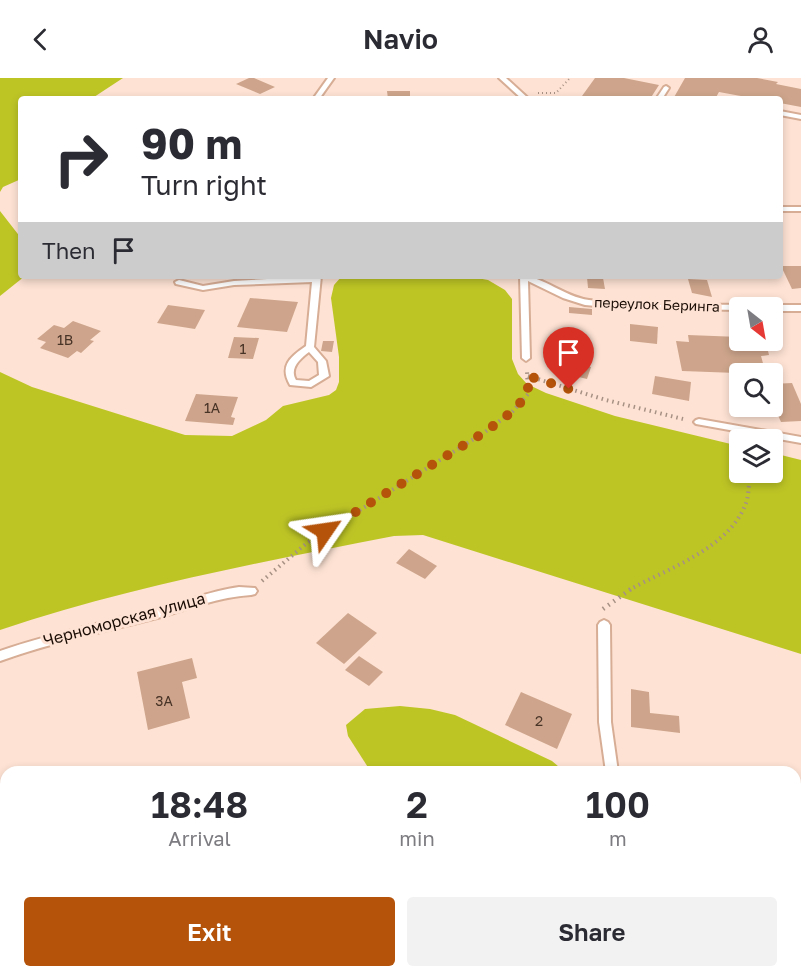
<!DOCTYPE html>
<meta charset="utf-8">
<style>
:root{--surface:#fff;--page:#f2f2f3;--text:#2b2b33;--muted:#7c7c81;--accent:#b45309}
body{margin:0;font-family:"Golos Text",sans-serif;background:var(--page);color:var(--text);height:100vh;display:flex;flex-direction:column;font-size:22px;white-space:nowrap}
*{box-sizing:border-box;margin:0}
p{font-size:20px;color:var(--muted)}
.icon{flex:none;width:33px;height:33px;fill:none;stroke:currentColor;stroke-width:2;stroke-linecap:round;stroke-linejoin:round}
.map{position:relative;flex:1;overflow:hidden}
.side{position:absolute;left:0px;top:688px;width:801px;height:212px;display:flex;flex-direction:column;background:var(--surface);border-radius:18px 18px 0 0;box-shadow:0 3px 9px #0003}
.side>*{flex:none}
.top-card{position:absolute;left:18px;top:18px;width:765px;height:183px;border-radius:6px;box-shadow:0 3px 9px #0003;background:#fff;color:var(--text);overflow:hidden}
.needle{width:39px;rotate:149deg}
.fabs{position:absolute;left:729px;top:219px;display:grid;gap:12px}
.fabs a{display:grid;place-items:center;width:54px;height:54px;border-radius:6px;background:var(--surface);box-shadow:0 3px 9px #0003;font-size:30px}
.pin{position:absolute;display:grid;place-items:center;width:51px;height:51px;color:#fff;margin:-62px -26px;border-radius:50% 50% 50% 0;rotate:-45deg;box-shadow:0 0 6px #0007}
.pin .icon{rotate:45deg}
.me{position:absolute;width:66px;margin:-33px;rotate:58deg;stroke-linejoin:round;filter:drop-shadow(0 0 4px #0008)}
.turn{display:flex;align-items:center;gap:21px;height:126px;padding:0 24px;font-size:27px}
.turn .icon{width:78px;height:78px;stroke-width:2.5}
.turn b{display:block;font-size:42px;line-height:51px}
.then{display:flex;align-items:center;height:57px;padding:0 24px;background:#0003;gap:12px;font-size:22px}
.eta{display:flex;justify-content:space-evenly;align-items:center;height:102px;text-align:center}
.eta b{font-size:36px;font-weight:600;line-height:42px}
.primary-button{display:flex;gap:12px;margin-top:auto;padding:12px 24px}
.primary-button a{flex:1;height:69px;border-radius:6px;background:var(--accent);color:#fff;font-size:24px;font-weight:600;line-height:69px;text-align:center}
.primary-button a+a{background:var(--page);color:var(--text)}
header{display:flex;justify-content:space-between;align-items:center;height:78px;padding:0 24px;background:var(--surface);font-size:27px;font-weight:600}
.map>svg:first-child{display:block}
</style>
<header><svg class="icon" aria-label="back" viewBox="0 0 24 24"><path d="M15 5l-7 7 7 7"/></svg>Navio<svg class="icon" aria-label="person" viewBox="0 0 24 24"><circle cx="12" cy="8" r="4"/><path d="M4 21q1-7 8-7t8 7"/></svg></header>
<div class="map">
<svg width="801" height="899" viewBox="0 0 801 899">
<rect width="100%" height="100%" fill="#fee3d4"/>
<g fill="#bdc525">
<path d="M0 0H123L91 21H21V101L3 109 0 114Z"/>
<path d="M0 133 21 160V198H25L0 218Z"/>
<path d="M342 198H466L488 202 505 212 512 221V281L518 296 527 306 546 315 615 338 739 368 740 394H772L773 375 801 382V576L423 457 394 458C262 484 128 509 0 552V294L32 309 185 357 232 358 266 342 283 328 329 317 336 312 339 304V279L331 220 334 207Z"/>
<path d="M400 628 430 631 455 637 552 683 565 694H371L348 658 346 647 365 631Z"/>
</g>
<g fill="#cea58c">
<path d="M249 0H254L275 9 260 16 236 6Z"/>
<path d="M595 0H624L659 7 650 21H597L582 18Z"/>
<path d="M685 0H757L778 4 776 6 801 11V29L780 25V21H757L719 14 715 21H673Z"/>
<path d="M387 13H410V21H388Z"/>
<path d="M781 188H801V210L792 211Z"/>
<path d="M587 199 603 200 605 211 588 210Z"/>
<path d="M688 201 707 202 712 219 692 215Z"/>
<path d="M250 220 298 224 287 254 237 249Z"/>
<path d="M168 227 205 232 195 251 157 245Z"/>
<path d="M569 229 592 231V237L569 235Z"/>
<path d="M73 243 101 253 90 262 94 263 81 275 77 273 68 280 40 270 46 264 37 261 54 247 64 250Z"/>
<path d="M630 246 658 249 657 266 630 263Z"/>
<path d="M688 257 740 259V262H757L758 267 767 269 769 277 761 278 766 296 682 293 676 263 689 264Z"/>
<path d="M234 259 259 260 253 281 228 280Z"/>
<path d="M323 263H334L332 274 321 273Z"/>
<path d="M569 285 591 289 587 301 566 296Z"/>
<path d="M655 298 691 304 689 323 652 316Z"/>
<path d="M792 305 801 326V343L781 344 772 324V306Z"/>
<path d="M196 316 238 319 231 339 235 340 233 347 185 343Z"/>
<path d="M409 471 437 488 425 501 396 485Z"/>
<path d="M348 535 377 555 344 586 316 565Z"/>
<path d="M359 578 383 594 369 608 345 592Z"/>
<path d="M192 580 197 600 182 604 190 640 148 652 137 594Z"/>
<path d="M631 611 649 614 650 635 679 638 680 655 631 649Z"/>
<path d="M521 614 572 636 557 671 505 647Z"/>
<rect x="126" y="894" width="66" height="5"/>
<path d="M217 894H289L290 899H218Z"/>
<path d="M366 894H437L438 897 367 899Z"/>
<path d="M486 894H509L510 899H488Z"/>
</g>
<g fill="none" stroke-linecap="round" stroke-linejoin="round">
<defs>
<g id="service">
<path d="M328 0H334L319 21H313Z"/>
<path d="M499 0H506L529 21H522Z"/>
<path d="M666 8 669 10 662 21H656L664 9Z"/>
<path d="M780 33 801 37V41L780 37Z"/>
<rect x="780" y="129" width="21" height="4"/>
<path d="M321 198 314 269 326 283 329 298 311 309 290 307C279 288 290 279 306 268L312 204 234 207 203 212 176 206 175 204 179 202 203 208 234 203ZM309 274 318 284 319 297 309 303 296 302C289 290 300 281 309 274Z"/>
<path d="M520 198C544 198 564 219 589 222 644 229 703 226 759 227L763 230H740V232L619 230 585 227 563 220 528 203 530 280 526 283 522 280Z"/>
<path d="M772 227H801V233H772V230H768Z"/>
<path d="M699 341 801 359V365L696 346 694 344 696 342Z"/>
<path d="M239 509 255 510 257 513 255 516 251 517C219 519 191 530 161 539 107 553 53 564 0 583V573C52 555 106 544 159 530 186 523 211 513 239 509Z"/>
<path d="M604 542 608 544 610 547 611 644 618 694H606L599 644 598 547 600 544Z"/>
<path d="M513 894H527L528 899H514Z"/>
</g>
</defs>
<use href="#service" stroke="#d7ad95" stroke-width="4"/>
<path stroke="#a79184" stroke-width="2" stroke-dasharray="1 3" stroke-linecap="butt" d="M538 15H556L570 0"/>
<g stroke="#a79184" stroke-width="4" stroke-dasharray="1.5 4" stroke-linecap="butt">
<path d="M528 298 606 322 683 341"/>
<path d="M262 503 307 465 485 354 513 333 528 316 527 293"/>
<path d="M629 512C668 490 732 470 747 422 749 413 749 403 750 394"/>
</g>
<path stroke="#a79184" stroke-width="4.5" stroke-dasharray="1.5 5" stroke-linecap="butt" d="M603 531 631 511"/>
<use href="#service" fill="#fff" fill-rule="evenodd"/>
</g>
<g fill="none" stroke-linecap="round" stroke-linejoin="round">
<path stroke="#b45309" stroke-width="10" stroke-dasharray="0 18" d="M325 453 485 354 513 333 528 316V298L569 311"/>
</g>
<g text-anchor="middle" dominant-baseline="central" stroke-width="6" stroke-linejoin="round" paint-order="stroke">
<g font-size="14" fill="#1b0d05" stroke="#fee3d4">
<text transform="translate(657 226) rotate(2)">переулок Беринга</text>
</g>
<g font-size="14" fill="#483327">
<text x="65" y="261">1В</text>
<text x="243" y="270">1</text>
<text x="212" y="329">1А</text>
<text x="164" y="622">3А</text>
<text x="539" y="642">2</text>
</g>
<g font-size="16" fill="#1b0d05" stroke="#fee3d4">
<text transform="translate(124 541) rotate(-15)">Черноморская улица</text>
</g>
</g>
</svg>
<div class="fabs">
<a><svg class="needle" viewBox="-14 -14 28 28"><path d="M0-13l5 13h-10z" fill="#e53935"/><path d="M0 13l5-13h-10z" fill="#7c7c81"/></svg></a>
<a><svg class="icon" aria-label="search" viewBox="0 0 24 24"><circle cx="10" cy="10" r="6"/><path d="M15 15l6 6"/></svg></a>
<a><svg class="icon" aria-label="layers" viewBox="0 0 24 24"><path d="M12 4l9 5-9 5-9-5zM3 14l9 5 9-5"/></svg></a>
</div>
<div class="pin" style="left:569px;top:311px;background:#d93025"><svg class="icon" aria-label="arrive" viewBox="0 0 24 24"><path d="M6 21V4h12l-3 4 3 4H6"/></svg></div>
<svg class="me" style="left:325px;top:453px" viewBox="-20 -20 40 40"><path d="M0-17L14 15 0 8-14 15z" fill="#b45309" stroke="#fff" stroke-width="4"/></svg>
<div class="top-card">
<div class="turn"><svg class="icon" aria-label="right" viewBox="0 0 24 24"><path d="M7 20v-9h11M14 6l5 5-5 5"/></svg><div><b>90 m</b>Turn right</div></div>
<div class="then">Then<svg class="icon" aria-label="arrive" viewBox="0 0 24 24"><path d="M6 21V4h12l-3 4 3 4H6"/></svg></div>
</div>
<section class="side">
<div class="eta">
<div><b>18:48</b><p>Arrival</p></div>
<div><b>2</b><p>min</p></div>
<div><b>100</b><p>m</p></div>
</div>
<div class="primary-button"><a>Exit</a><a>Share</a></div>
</section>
</div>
